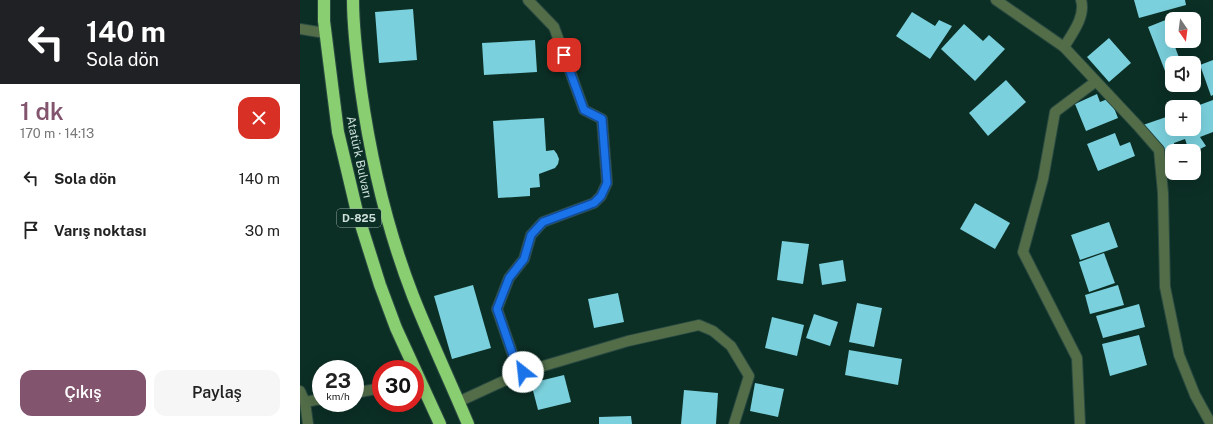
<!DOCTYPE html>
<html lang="tr">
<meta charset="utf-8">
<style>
:root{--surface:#fff;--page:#f6f6f6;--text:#222;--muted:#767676;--accent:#82546e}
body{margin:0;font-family:"Public Sans",sans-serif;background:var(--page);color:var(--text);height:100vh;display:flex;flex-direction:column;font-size:15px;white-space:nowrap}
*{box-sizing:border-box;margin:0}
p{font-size:13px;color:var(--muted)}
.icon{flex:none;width:22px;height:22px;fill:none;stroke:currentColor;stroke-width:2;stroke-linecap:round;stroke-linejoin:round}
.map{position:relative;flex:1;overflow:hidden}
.details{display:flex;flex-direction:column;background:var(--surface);width:300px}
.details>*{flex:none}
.banner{background:#202124;color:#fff;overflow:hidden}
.needle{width:26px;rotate:166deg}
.tools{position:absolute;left:865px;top:12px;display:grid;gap:8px}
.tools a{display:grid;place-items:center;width:36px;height:36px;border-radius:8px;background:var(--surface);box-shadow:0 4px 16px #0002;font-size:20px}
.speed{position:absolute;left:12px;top:360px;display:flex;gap:8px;font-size:20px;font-weight:700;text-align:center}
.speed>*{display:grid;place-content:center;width:52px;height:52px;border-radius:50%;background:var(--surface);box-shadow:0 4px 16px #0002;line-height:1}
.speed small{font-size:10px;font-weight:400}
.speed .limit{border:6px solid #d22;background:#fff;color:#111}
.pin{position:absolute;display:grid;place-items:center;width:34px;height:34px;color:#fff;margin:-17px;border-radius:8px;box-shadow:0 2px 6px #0006}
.me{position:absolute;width:44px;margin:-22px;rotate:331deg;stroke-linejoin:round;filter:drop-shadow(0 0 3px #0008)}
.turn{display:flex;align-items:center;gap:14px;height:84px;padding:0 20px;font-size:18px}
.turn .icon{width:52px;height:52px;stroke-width:2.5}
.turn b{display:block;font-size:28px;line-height:34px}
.round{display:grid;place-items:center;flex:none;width:42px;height:42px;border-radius:12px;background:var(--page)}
.summary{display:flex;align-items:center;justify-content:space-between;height:68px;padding:0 20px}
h1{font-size:24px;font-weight:600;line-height:30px;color:var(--accent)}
.action{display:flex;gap:8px;margin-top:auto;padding:8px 20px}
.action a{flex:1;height:46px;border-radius:12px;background:var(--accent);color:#fff;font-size:16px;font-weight:600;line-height:46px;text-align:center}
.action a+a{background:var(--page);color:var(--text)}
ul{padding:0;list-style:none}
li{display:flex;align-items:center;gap:12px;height:52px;padding:0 20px}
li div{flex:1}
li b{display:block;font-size:15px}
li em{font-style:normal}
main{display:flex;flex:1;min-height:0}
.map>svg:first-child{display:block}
</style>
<main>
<section class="details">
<div class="banner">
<div class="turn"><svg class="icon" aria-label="left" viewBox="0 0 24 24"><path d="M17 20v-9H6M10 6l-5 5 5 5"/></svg><div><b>140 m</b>Sola dön</div></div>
</div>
<div class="summary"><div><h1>1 dk</h1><p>170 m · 14:13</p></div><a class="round" style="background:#d93025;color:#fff"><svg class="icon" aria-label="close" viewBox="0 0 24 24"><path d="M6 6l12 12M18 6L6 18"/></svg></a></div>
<ul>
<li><svg class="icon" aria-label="left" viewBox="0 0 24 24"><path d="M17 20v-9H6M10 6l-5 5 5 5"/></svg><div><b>Sola dön</b></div><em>140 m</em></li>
<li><svg class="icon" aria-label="arrive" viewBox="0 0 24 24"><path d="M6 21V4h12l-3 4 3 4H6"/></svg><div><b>Varış noktası</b></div><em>30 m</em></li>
</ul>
<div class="action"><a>Çıkış</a><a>Paylaş</a></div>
</section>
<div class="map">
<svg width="913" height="424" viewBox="0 0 913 424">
<rect width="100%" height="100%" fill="#0b2e25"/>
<g fill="#7ad0dc">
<path d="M834 0H885L886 5 839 18Z"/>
<path d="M113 9 117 60 79 63 75 12Z"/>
<path d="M612 12 635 26 639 20 652 26 630 59 596 36Z"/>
<path d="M873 17 874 19H872V35L871 36 881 63H872V68L865 71 848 27Z"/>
<path d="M664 24 683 41 689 35 705 49 675 81 641 49Z"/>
<path d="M809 38 831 63 809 82 787 57Z"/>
<path d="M235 40 237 72 184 75 182 43Z"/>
<path d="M913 60V95L911 96 900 65Z"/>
<path d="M706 80 726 102 688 136 669 113Z"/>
<path d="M797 94 800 102 810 98 818 118 786 131 775 104Z"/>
<path d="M913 100V132L900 137 906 146 894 152V151H889L885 139 874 143 875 151H872V154H864L843 125 872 115V129H894V107Z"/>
<path d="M244 118 246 151 254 150 257 154 259 159 258 164 255 168 239 174 240 187 230 188V196L198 198 193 121Z"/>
<path d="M815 133 820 146 830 142 835 156 798 171 787 144Z"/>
<path d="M675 203 710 223 695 249 660 229Z"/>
<path d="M809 222 818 247 780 260 771 235Z"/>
<path d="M482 241 509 244 503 284 477 280Z"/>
<path d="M804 253 815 283 789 292 779 262Z"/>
<path d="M543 260 546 281 522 285 519 264Z"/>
<path d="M173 285 191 348 152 359 134 296Z"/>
<path d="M818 285 824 305 790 314 785 295Z"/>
<path d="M318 293 324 322 294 328 288 299Z"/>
<path d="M557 303 582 308 574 347 549 342Z"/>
<path d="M839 304 845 327 803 338 796 316Z"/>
<path d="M514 314 538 322 530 346 506 338Z"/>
<path d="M472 317 504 325 497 356 465 348Z"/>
<path d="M839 335 847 365 810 376 802 344Z"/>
<path d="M549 350 602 359 598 385 545 375Z"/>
<path d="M264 375 271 402 238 410 231 383Z"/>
<path d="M455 383 484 389 478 417 450 411Z"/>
<path d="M384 390 418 393 416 424H381Z"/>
<path d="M331 416 332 424H299V417Z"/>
</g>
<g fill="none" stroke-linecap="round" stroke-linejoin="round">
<defs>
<g id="street">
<path d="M696 0 764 47 838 126 859 150 863 193 865 287 879 355 895 395 911 424"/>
<path d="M0 29 25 33"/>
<path d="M764 47C772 34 786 16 781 0"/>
<path d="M223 372 217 367 197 309 209 278 224 259 231 235 243 222 294 203 301 196 307 183 302 119 284 110 254 27 228 0"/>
<path d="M0 391 5 402 8 424"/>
<path d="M55 393 81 388"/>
<path d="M5 402 21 399"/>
<path d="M158 402 223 372 328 341 399 325 413 331 431 346 449 376 434 424"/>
<path d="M780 424 777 358 723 252 743 179 755 112 795 82"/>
</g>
<g id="highway">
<path d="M24 0V21L38 132 57 212 80 285 96 328 140 424"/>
<path d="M53 0C53 31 57 60 61 90 71 161 87 229 113 296 130 339 150 381 168 424"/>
</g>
</defs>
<use href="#street" stroke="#2a4a42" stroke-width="12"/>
<use href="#highway" stroke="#2a4a42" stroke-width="14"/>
<use href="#street" stroke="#526d48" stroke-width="10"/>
<use href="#highway" stroke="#89ce70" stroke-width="12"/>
</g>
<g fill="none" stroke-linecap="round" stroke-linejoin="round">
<defs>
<path id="route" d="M223 372 217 367 197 309 209 278 224 259 231 235 243 222 294 203 301 196 307 183 302 119 284 110 264 55"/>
</defs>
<use href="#route" stroke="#114b97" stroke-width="10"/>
<use href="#route" stroke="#1a73e8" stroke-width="7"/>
</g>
<g text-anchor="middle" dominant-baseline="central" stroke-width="4" stroke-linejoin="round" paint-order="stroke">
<rect fill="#0b2e25" stroke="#94aba4" stroke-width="1" x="37" y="209" width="44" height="18" rx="3"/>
<g font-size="11" font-weight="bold" fill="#cee0da">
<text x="59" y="218">D-825</text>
</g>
<g font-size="12" fill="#cee0da" stroke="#0b2e25">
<text transform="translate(59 157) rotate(78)">Atatürk Bulvarı</text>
</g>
</g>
</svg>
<div class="tools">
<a><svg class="needle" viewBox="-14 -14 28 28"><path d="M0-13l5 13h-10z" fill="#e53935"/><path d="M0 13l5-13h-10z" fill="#767676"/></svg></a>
<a><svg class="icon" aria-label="sound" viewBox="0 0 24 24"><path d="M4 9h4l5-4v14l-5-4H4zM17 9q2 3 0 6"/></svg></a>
<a>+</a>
<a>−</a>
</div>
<div class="speed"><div>23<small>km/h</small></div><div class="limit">30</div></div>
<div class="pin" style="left:264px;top:55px;background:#d93025"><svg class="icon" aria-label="arrive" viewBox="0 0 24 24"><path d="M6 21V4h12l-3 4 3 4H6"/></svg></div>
<svg class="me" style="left:223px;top:372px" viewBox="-20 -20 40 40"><circle r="19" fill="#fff"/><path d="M0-13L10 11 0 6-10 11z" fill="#1a73e8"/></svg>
</div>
</main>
